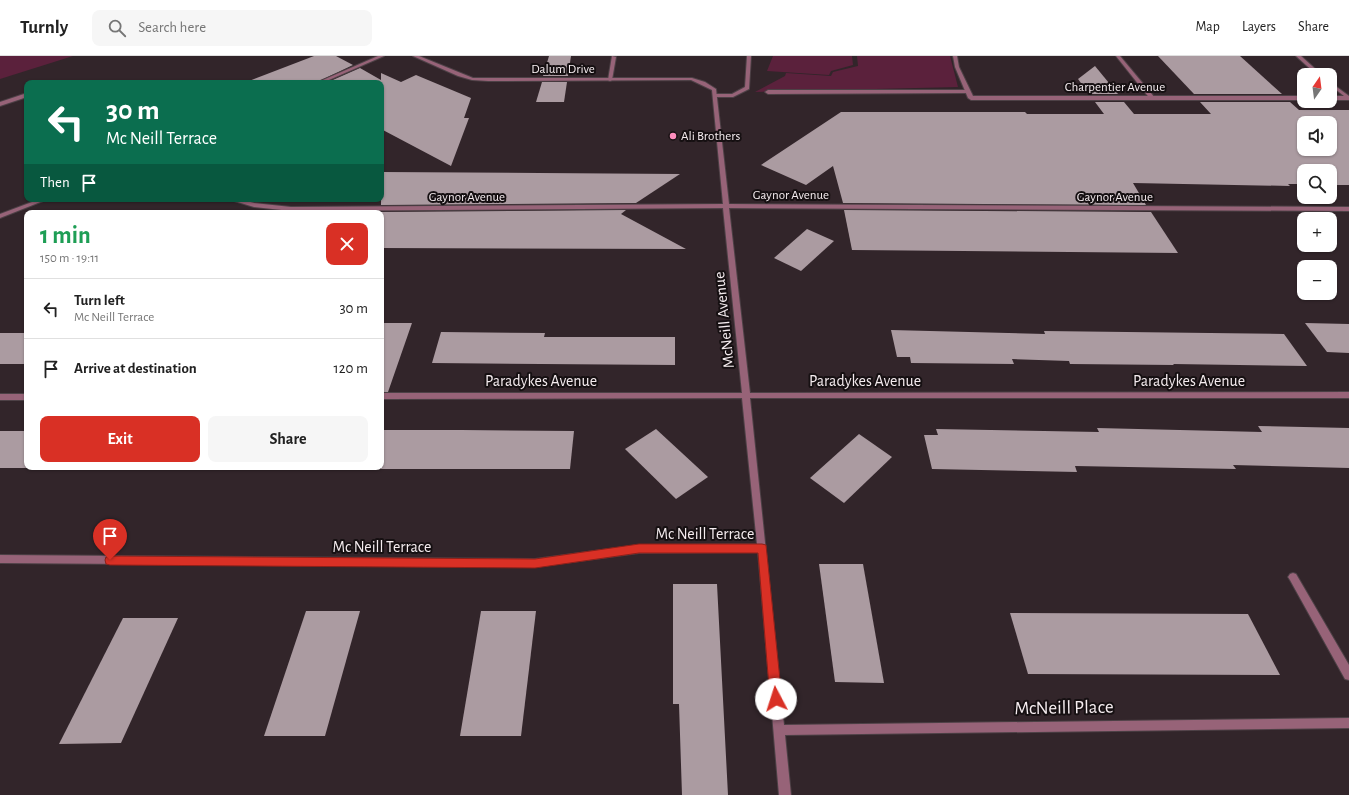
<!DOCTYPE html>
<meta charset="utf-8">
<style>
:root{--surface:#fff;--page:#f6f6f6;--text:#222;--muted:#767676;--line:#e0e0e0;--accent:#d93025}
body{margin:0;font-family:"Alegreya Sans",sans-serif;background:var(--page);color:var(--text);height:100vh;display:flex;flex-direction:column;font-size:15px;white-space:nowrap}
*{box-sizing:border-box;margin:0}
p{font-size:13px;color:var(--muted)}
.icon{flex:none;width:22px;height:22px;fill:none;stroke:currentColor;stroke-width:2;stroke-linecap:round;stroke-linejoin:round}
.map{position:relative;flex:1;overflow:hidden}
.sheet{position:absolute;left:24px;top:154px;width:360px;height:260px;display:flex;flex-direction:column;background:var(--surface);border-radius:8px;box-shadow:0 1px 3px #0004}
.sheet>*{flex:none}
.guide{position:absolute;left:24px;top:24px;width:360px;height:122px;border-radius:8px;box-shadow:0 1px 3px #0004;background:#0b6e4f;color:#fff;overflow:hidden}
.needle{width:26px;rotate:14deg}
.tools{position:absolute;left:1297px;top:12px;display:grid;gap:8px}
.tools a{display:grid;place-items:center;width:40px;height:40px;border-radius:8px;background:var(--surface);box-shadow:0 1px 3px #0004;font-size:20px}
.pin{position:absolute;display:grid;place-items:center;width:34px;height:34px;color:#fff;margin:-41px -17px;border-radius:50% 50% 50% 0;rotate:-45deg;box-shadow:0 0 4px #0007}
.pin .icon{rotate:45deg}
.me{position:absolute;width:44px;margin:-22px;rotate:355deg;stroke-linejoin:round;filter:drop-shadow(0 0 3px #0008)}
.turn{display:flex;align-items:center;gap:14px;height:84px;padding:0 16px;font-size:18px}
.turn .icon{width:52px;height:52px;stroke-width:2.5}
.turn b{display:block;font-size:28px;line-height:34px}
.then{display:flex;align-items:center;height:38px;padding:0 16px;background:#0003;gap:8px;font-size:15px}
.round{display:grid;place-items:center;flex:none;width:42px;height:42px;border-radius:8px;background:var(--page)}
.head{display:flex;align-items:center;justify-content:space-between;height:68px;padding:0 16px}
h1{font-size:24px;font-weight:700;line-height:30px;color:#1e9e55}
.button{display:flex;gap:8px;margin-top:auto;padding:8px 16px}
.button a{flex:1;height:46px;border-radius:8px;background:var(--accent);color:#fff;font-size:16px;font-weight:700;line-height:46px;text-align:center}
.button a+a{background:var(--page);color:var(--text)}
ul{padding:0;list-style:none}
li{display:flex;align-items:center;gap:12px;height:60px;padding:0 16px;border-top:1px solid var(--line)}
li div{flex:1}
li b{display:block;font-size:15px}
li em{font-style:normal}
header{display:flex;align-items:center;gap:24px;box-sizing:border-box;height:56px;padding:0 20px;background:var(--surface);border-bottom:1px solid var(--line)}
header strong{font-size:19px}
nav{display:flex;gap:22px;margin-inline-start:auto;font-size:14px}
.search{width:280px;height:36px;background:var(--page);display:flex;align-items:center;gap:10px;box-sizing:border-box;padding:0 14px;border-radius:8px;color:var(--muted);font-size:15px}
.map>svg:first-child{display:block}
</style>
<header>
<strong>Turnly</strong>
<div class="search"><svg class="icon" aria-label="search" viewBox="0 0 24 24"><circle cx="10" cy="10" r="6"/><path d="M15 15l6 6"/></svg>Search here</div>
<nav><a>Map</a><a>Layers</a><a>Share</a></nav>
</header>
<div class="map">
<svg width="1349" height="739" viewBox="0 0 1349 739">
<rect width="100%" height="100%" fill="#32252a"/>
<g fill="#5b213c">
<path d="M0 0H73L0 23Z"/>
<path d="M773 0H852L853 9 831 15 829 19 767 15Z"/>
<path d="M857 0H950L958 31 755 36 785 20 786 17 831 20 833 16 858 10Z"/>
</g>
<g fill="#ab9ba1" fill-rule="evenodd">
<path d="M314 0H336L353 9 315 27H250L249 25Z"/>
<path d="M549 0H571L568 20H543Z"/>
<path d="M1158 0H1240L1282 38H1194Z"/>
<path d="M1095 10 1118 38H1089L1078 23Z"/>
<path d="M360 12 381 24V17L401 26 416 19 471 42 464 62H469L451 110 381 73V27H326Z"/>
<path d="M542 26H567L564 46H536Z"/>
<path d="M1095 46H1124L1134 58H1211L1200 46H1290L1299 54H1349V129H1330V115H1304V128H1288L1290 130 1133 127 1146 149 843 147 833 110 806 129 761 109 841 56H1025L1027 58H1104ZM1304 67H1330V93H1304Z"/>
<path d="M381 116 540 117 680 118 636 147 381 149Z"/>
<path d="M626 154 621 158 686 193 381 192V156Z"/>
<path d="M844 154 1151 156 1178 197 852 194Z"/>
<path d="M807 173 834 185 801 215 774 202Z"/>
<path d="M381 267H412L388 336H381Z"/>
<path d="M1305 267 1349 268V297L1327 296Z"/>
<path d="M891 274 1045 278 1044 275 1284 278 1307 310 1173 308 1174 309 1070 308 1069 305 1012 303 1014 308 911 307 910 301H897Z"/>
<path d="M441 276 545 277 544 281H675V309L432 307Z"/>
<rect x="0" y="277" width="27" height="31"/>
<path d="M1258 370 1349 372V412L1233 409 1236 413 1075 410 1077 416 932 413 924 379H938L936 373 1099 376 1097 372 1262 376Z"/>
<path d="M656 373 708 421 676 443 625 393Z"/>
<path d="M381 374H461L574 375 570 413H381Z"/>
<rect x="0" y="375" width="27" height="37"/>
<path d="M859 378 892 401 844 447 810 422Z"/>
<path d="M819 508H863L884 627 835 626Z"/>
<path d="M673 528H717L728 739H682L679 648H673Z"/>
<path d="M306 555H360L325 680H264Z"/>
<path d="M481 555H536L521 680H460Z"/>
<path d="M1010 557 1248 558 1280 619 1028 618Z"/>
<path d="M123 562H178L121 687 59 688Z"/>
</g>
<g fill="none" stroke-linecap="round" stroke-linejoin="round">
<defs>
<g id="lane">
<path d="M612 0 616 1 612 24 610 25 608 24Z"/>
<path d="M747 0H751L749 33 733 41H714L713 40 716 38H732L745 31Z"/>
<path d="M1116 0H1120L1155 42V44H1151Z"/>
<path d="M968 34 970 35V37L768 38 765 36 768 34Z"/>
<path d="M1293 517 1296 518 1349 609V624L1345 623 1290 524 1288 521 1290 518Z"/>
</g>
<g id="street">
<path d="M378 0H384L322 27H316Z"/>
<path d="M413 0H419L473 22H692L705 26 716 33 729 148 1349 151V155L729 152 750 337 1349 336V342H750L784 669 1349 662V672L785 679 791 739H779L758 496 639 497 535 511 0 507V499L535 503 639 489 757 488 742 342 381 343V337H742L723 152 291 155 254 151 231 144 230 143H240L254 147 291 151 723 148 712 34 691 24 488 25 472 24 458 20Z"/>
<path d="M953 0H957L959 11 973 40H1304V44H971L968 42 955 11Z"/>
<path d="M1296 0H1301L1322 19H1317Z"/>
<path d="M1330 26 1349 40V44H1330V40H1344L1330 29Z"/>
<path d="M27 37V41L0 50V46Z"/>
<path d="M40 143H48L0 162V158Z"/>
<rect x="0" y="338" width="27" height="6"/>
</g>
</defs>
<use href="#lane" stroke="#4d4146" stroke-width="2"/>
<use href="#street" stroke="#4d4146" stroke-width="2"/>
<use href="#lane" fill="#976378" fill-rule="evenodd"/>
<use href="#street" fill="#976378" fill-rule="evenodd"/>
</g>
<path fill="#d93025" stroke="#8d1f18" d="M639 488H762L766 489 782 643 781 648 776 649 772 648 770 643 758 497H639L535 512 110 509 106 508 105 504 106 501 110 500 535 503Z"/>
<circle fill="#fe8ebe" stroke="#161012" stroke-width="1.5" cx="673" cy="80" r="4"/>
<g text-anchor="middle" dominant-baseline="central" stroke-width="4" stroke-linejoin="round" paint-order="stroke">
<g font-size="13" fill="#f5ecef" stroke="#161012">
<text x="563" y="13">Dalum Drive</text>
<text x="1115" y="31">Charpentier Avenue</text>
<text x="791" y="139">Gaynor Avenue</text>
<text x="467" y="141">Gaynor Avenue</text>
<text x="1115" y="141">Gaynor Avenue</text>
</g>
<g font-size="13" fill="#f5ecef" stroke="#161012" text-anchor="start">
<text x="681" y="80">Ali Brothers</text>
</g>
<g font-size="16" fill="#f5ecef" stroke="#161012">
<text transform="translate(724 264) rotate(-96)">McNeill Avenue</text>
<text x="541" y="325">Paradykes Avenue</text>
<text x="865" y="325">Paradykes Avenue</text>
<text x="1189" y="325">Paradykes Avenue</text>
<text x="705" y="478">Mc Neill Terrace</text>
<text x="382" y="491">Mc Neill Terrace</text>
</g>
<g font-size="19" fill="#f5ecef" stroke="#161012">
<text transform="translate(1064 652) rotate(-1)">McNeill Place</text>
</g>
</g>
</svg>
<div class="tools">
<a><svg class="needle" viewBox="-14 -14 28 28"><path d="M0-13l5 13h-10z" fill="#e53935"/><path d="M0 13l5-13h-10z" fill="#767676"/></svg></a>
<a><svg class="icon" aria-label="sound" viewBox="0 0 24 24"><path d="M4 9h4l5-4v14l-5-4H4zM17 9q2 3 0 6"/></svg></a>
<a><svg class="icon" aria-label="search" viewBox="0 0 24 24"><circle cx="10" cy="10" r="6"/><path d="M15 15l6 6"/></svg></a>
<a>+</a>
<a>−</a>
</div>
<div class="pin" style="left:110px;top:504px;background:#d93025"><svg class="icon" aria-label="arrive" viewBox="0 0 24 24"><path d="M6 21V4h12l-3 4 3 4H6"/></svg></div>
<svg class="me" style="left:776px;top:643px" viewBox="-20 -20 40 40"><circle r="19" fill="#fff"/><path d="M0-13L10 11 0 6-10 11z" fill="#d93025"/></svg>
<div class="guide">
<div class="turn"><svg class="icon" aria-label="left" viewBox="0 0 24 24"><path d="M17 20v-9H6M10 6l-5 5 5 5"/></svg><div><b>30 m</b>Mc Neill Terrace</div></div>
<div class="then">Then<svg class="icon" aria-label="arrive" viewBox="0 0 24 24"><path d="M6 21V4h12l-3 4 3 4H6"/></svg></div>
</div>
<section class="sheet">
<div class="head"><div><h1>1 min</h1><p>150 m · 19:11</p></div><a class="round" style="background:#d93025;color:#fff"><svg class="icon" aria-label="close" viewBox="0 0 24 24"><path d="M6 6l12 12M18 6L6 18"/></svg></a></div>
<ul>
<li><svg class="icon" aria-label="left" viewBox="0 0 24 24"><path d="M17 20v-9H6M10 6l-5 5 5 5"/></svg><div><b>Turn left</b><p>Mc Neill Terrace</p></div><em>30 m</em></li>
<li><svg class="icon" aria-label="arrive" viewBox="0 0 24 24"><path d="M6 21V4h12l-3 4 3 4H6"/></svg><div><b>Arrive at destination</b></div><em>120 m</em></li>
</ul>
<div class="button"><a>Exit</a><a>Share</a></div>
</section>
</div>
